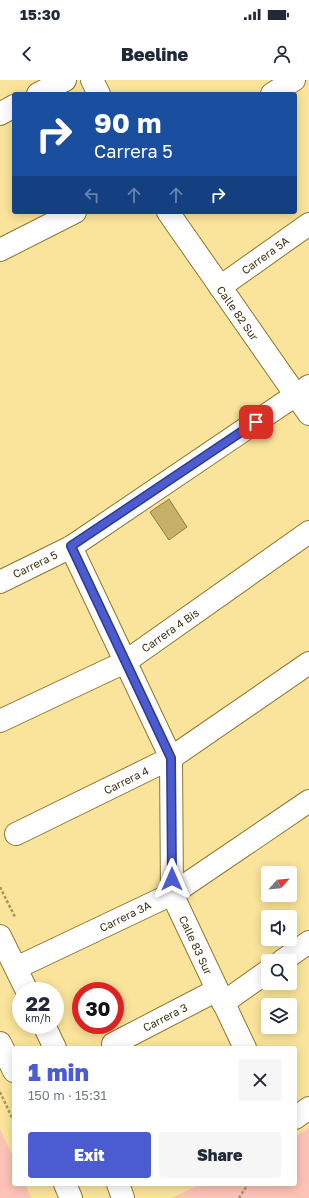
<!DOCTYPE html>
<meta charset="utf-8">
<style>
:root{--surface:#fff;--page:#f6f6f7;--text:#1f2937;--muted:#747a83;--accent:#4b5bd0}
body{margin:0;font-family:"Golos Text",sans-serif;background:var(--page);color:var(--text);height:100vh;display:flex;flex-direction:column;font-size:15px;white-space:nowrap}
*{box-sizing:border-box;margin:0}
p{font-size:13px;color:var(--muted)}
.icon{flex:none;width:22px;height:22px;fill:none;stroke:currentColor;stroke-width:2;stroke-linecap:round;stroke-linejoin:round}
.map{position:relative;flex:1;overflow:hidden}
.details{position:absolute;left:12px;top:966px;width:285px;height:140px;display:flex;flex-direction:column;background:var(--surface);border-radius:4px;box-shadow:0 2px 10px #0003}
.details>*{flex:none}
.banner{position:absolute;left:12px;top:12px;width:285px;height:122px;border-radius:4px;box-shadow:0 2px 10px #0003;background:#1a4fa0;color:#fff;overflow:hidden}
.needle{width:26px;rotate:63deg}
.tools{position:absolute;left:261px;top:786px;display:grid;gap:8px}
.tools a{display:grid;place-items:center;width:36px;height:36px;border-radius:4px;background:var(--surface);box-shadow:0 2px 10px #0003;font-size:20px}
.speed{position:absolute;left:12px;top:902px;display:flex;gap:8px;font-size:20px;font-weight:700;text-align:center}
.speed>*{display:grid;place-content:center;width:52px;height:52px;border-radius:50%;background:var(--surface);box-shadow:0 2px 10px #0003;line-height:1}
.speed small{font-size:10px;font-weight:400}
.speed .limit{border:6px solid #d22;background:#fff;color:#111}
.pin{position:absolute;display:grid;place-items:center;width:34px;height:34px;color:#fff;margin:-17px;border-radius:8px;box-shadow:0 2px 6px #0006}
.me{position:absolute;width:44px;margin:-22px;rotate:0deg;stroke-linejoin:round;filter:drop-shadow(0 0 3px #0008)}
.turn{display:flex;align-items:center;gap:14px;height:84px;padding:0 16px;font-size:18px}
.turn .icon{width:52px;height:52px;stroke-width:2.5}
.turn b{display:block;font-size:28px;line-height:34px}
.lanes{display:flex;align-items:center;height:38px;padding:0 16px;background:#0003;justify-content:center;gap:20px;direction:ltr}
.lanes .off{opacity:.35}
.round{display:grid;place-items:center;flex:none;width:42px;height:42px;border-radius:4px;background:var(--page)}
.summary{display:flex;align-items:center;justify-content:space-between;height:68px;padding:0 16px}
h1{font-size:24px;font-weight:800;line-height:30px;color:var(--accent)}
.button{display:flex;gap:8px;margin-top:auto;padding:8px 16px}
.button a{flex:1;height:46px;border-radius:4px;background:var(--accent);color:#fff;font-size:16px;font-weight:800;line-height:46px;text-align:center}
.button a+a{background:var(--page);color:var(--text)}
.status{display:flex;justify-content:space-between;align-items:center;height:28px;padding:0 20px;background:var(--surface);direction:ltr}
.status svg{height:11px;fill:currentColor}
header{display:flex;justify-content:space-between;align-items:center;height:52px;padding:0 16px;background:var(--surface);font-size:18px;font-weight:800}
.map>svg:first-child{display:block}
</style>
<div class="status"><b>15:30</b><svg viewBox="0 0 49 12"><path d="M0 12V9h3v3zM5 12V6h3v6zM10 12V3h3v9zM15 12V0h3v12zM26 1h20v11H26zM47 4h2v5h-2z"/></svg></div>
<header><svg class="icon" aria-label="back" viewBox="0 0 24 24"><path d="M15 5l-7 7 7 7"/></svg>Beeline<svg class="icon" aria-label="person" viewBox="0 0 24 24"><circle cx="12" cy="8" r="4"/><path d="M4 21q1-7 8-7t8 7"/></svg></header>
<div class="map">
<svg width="309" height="1118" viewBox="0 0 309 1118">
<rect width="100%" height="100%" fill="#fae39a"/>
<g fill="#fcc2b5">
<path d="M309 1048V1118H172L201 1104H295V1057Z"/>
<path d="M0 1049 14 1079V1104H25L32 1118H0Z"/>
</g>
<path fill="#c7b16a" stroke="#927d35" d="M169 419 187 447 169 460 150 432Z"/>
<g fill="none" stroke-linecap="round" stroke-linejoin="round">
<defs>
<g id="minor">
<path d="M92 0 99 14"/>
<path d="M38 14 65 0"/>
<path d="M272 14 294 0"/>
<path d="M0 34 14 26"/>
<path d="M168 132 309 334"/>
<path d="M0 170 75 132"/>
<path d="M220 207 309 144"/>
<path d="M71 467 171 678 172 814 245 968"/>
<path d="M0 502 71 467 309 306"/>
<path d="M0 641 125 582 309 452"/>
<path d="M16 754 171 678 309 583"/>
<path d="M282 881 309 862"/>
<path d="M16 888 172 814 309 721"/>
<path d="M223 923 268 891"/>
<path d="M113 964 217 910"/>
<path d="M295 1038 309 1028"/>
</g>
<g id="trunk">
<path d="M0 856 27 911"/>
<path d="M44 945 55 968"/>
<path d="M0 963 14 991"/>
<path d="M65 1104 71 1118"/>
<path d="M118 1104 123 1118"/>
</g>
</defs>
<use href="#minor" stroke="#8d772f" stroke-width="24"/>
<use href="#trunk" stroke="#8d772f" stroke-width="24"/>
<g stroke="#a89760" stroke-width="2.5" stroke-dasharray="3 2" stroke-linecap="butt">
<path d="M0 807 15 837"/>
<path d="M0 1012 14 1042"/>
<path d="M239 1118 248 1104"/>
</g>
<use href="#minor" stroke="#fff" stroke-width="22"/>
<use href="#trunk" stroke="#fff" stroke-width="22"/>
</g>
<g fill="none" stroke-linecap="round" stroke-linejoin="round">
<defs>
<path id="route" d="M172 799 171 678 71 466 256 342"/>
</defs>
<use href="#route" stroke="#313b87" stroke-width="10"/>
<use href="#route" stroke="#4b5bd0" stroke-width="7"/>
</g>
<g text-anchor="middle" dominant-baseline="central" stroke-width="3" stroke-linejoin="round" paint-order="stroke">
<g font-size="11" fill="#3c3315" stroke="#fff">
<text transform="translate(265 175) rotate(-36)">Carrera 5A</text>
<text transform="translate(238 233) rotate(55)">Calle 82 Sur</text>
<text transform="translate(35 484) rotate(-26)">Carrera 5</text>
<text transform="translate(170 550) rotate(-35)">Carrera 4 Bis</text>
<text transform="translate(126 700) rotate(-26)">Carrera 4</text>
<text transform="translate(125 836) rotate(-26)">Carrera 3A</text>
<text transform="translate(196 865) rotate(65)">Calle 83 Sur</text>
<text transform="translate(165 937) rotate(-27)">Carrera 3</text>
</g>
</g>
</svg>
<div class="tools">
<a><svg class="needle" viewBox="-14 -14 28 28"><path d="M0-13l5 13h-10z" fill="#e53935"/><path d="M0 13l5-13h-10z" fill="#747a83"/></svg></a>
<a><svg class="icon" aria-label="sound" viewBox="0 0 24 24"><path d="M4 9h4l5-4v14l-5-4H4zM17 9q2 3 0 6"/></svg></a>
<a><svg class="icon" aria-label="search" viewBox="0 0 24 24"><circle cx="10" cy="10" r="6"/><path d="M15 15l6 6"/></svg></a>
<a><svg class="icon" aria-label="layers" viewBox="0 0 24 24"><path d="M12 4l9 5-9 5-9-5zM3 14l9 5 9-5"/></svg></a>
</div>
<div class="speed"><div>22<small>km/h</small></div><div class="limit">30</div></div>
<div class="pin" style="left:256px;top:342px;background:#d93025"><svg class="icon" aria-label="arrive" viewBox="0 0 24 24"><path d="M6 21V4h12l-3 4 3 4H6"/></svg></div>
<svg class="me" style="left:172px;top:799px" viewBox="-20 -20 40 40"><path d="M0-17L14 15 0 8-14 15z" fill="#4b5bd0" stroke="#fff" stroke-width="4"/></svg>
<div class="banner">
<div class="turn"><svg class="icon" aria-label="right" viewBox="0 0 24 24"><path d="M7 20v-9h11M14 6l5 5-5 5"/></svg><div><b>90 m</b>Carrera 5</div></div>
<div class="lanes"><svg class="icon off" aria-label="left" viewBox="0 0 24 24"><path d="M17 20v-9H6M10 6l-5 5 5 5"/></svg><svg class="icon off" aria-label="ahead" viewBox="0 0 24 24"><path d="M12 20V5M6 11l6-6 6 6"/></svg><svg class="icon off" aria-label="ahead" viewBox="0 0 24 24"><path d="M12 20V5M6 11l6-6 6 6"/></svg><svg class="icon" aria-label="right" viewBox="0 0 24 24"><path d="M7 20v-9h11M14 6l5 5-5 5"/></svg></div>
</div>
<section class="details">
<div class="summary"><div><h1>1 min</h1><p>150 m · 15:31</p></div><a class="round"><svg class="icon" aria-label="close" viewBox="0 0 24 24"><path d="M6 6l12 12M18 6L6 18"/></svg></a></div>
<div class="button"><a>Exit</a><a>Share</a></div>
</section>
</div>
